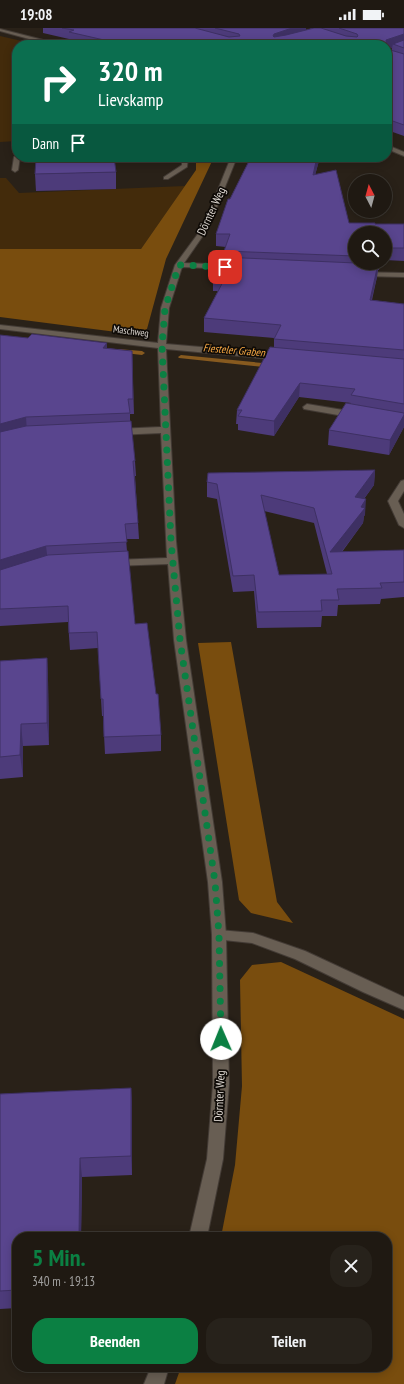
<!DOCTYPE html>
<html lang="de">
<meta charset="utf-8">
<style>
:root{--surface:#1f1912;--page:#27221b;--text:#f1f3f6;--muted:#a1a09f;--line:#3c3832;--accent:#0b8043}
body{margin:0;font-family:"PT Sans Narrow",sans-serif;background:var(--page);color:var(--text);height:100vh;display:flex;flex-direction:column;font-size:15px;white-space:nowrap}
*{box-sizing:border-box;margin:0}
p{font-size:13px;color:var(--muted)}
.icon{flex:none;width:22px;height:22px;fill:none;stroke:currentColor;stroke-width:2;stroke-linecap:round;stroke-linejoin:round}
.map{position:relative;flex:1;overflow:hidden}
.sheet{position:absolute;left:12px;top:1204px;width:380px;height:140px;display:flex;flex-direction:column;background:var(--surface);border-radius:16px;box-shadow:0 2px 10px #0003,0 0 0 1px var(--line)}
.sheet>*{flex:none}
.hud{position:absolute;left:12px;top:12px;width:380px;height:122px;border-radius:16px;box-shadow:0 2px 10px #0003,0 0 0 1px var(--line);background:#0b6e4f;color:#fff;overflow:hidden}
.needle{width:26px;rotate:354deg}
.controls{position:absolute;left:348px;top:146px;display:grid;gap:8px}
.controls a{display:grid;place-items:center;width:44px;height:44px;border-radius:50%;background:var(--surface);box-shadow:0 2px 10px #0003,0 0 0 1px var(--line);font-size:20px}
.pin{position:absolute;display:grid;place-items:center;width:34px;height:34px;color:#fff;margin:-17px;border-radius:8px;box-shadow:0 2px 6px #0006}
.me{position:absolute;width:44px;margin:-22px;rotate:359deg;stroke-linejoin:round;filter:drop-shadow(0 0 3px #0008)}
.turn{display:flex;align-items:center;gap:14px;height:84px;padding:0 20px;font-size:18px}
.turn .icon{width:52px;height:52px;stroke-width:2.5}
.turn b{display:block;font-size:28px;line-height:34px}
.then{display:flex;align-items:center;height:38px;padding:0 20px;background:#0003;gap:8px;font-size:15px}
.round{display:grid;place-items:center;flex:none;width:42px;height:42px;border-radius:16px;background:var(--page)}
.summary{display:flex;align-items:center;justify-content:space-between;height:68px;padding:0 20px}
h1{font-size:24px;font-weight:700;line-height:30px;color:var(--accent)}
.button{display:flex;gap:8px;margin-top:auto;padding:8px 20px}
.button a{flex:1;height:46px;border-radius:16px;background:var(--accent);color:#fff;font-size:16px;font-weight:700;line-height:46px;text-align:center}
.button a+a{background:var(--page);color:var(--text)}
.status{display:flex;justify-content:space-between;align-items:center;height:28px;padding:0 20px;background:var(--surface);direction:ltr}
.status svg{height:11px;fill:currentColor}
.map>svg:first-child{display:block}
</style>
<div class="status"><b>19:08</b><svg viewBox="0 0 49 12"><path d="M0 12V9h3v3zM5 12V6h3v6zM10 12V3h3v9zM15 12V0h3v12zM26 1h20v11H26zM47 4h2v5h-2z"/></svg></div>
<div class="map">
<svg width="404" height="1356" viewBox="0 0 404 1356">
<rect width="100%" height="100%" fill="#292118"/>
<g fill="#432b0b">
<path d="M0 8 39 17H17V113L0 114Z"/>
<path d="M0 150H6L19 165 185 158 141 221H0Z"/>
</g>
<g fill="#794d0e">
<path d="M196 129H214L166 231 147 301 132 306 0 289V221H141L196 142Z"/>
<path d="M231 614 277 874 293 895 251 885 239 872 198 615Z"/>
<path d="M281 934 404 991V1356H175L181 1339H387V1209H221L235 1137 242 1058 240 952 252 937Z"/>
</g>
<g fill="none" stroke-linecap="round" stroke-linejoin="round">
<g fill="#875a1f" fill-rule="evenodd">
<path d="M118 321 142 323 145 325 142 327 116 324 115 323Z"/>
<path d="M181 327 273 336 277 338 273 340 179 330 178 329Z"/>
</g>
<defs>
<g id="lane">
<path d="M17 127V129H20L18 142 15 144 12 142 14 129Z"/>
<path d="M182 129H188L187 139 168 151H164V149L182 137Z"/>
<path d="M219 902 253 905 305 923 404 969V982L363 964 295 931 252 915 214 911 212 907 214 903Z"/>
</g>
<g id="street">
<path d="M0 1 59 16 60 17H51L0 3Z"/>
<path d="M387 117 404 124V128L387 121Z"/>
<path d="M231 129H237L209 199 184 235 234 237 238 239 234 241 182 239 169 280 166 316 281 326 285 329 281 332 166 321 176 513 186 612 222 854 226 907 229 1056 223 1131 207 1209H189L207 1131 213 1056 212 907 208 854 174 612 168 536 113 538 108 535 113 532 167 530 161 405 116 407 111 404 116 401 161 399 158 320 0 301V297L158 315 161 280 175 237 203 199Z"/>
<path d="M359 244 404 245V249L362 248H359Z"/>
<path d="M307 376 355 384 359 387 355 390 304 381 303 379Z"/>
<path d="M404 452V463L398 473 404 486V500L399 497 388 473 401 453Z"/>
<path d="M151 1339H169L164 1356H144Z"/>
</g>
</defs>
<use href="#lane" stroke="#433b35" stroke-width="2"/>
<use href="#street" stroke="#433b35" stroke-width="2"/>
<use href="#lane" fill="#685e53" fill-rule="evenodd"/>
<use href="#street" fill="#685e53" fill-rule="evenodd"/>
</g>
<g fill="#4d3b7a" fill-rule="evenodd">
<path d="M43 0H306V2L311 1 310 0H404V108L387 102V17H85L69 13V11L43 5ZM392 20V23L388 21Z"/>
<path d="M142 129H166V130L144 131Z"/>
<path d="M251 129H320L315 147 349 195 375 196H404V233L385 232V205H355V235H380L379 242H378L377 249 372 272 404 276V399L389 427 328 417 329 402 351 375 299 369 274 408 238 402V396H236L237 382 274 319V310L204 304V290L218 263H213V250L224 230V223L226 219 216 218V206L230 171Z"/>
<path d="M116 144V161L36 163 35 146Z"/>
<path d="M0 307 132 323 134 386H130V393L135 433 136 448H135L138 495 139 511H126L127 523 135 596 161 707V723L105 726 103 688H102L98 620 70 622 68 594 0 598Z"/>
<path d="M375 442 374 457 364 471 365 487 364 488 363 495 342 524 404 522V569L381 571 380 576 338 577 337 588H322L321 599 257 600 254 563 233 564 217 471 207 469V454ZM264 483 314 495 327 546 279 547Z"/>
<path d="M47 630 48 651 49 717 23 718V749L0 751V633Z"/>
<path d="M131 1060 132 1079V1147L82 1149 81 1209H17V1280L0 1281V1066Z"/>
</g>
<g fill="#3e3063">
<path d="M292 0H306V5L273 17V8L274 6Z"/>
<path d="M404 6V15L393 16 392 20 387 22V17H386V12Z"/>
<path d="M317 129H320L312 159 313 147Z"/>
<path d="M378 236 377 249 368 285 370 272Z"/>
<path d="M107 315V329L103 320Z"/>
<path d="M300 355 299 369 274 408V393Z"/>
<path d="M404 387V399L389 427 390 412Z"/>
<path d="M26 389 27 404 0 412V396Z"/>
<path d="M375 442 374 457 354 484 355 469Z"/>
<path d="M366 471 365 487 364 488 363 495 330 539V524Z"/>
<path d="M46 518 48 534 0 548V532Z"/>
<path d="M47 630 48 651 49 717 47 695Z"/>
<path d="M21 696 23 718V749L20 727Z"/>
<path d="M131 1060 132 1079V1147L131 1128Z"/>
<path d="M80 1130 82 1149 81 1209H79Z"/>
</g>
<g fill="#59458e" stroke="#3e3063" fill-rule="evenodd">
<path d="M62 0H195L229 9 240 8 239 6 215 0H292L274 6 273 8 274 9 286 7 314 0H321L346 8 357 9 358 8 357 6 339 0H404V6L386 12 387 17H126L69 4 74 2Z"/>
<path d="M404 12V20L393 16Z"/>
<path d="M387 21 404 26V97L387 91Z"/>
<path d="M36 129H114L116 144 35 146Z"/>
<path d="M251 129H317L313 147 336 142 349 195H375V196H404V220H385V205H355V228L224 223 230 206H216L228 171H230Z"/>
<path d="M221 229 378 236 370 272 404 276V322L274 311 281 297 204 290 225 250H213Z"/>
<path d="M32 306 107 315 103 320 132 323 133 371H128L130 385 26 389 0 396V307L28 310Z"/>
<path d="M270 319 404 331V376L351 367 355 361 300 355 274 393 238 388 242 382H237Z"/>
<path d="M346 375 404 385V387L390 412 329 402Z"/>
<path d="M131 393 135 433H133L138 495 125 496 127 514 46 518 0 532V404L26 398Z"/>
<path d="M375 442 355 469 366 471 361 479 365 480 330 524 404 522V554L380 555 382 560 337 561 339 572H321L322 583 258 584 254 547 233 548 217 456 207 454 208 445ZM261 467 314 480 332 546 279 547Z"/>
<path d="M128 523 135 596 147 595 156 666H158L161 707 104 709 103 671H101L97 604 69 605 68 578 0 581V542L48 527Z"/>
<path d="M47 630V695L21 696 20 727 0 729V633Z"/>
<path d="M131 1060V1128L80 1130 79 1209H17V1262L0 1263V1066Z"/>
</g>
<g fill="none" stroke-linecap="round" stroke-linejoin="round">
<path stroke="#0b8043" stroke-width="7" stroke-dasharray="0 12.6" d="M221 1011 219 907 215 854 180 612 171 513 162 318 165 280 179 237 225 239"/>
</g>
<g text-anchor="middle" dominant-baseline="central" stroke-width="3.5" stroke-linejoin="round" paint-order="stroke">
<g font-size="10" fill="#ded8d2" stroke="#0f0b07">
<text transform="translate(131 303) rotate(7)">Maschweg</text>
</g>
<g font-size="11" font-style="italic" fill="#fbab45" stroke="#0f0b07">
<text transform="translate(234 322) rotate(5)">Fiesteler Graben</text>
</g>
<g font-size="12" fill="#ded8d2" stroke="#0f0b07">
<text transform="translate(211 183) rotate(-65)">Dörnter Weg</text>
<text transform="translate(219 1068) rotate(-87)">Dörnter Weg</text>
</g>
</g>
</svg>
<div class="controls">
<a><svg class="needle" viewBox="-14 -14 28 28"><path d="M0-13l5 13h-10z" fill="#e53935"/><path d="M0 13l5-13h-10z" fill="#a1a09f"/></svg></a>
<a><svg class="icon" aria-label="search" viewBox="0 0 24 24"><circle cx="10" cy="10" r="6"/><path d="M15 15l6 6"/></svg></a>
</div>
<div class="pin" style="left:225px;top:239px;background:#d93025"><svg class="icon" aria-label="arrive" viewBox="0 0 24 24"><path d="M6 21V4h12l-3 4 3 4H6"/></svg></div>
<svg class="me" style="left:221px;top:1011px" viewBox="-20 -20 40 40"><circle r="19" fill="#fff"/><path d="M0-13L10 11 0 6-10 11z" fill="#0b8043"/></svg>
<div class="hud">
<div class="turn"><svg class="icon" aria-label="right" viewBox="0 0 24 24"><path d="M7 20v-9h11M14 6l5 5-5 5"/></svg><div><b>320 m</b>Lievskamp</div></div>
<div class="then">Dann<svg class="icon" aria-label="arrive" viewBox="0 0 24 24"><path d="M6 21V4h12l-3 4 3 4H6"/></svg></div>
</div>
<section class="sheet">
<div class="summary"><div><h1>5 Min.</h1><p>340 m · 19:13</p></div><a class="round"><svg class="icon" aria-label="close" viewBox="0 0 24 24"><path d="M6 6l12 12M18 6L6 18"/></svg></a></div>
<div class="button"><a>Beenden</a><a>Teilen</a></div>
</section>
</div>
